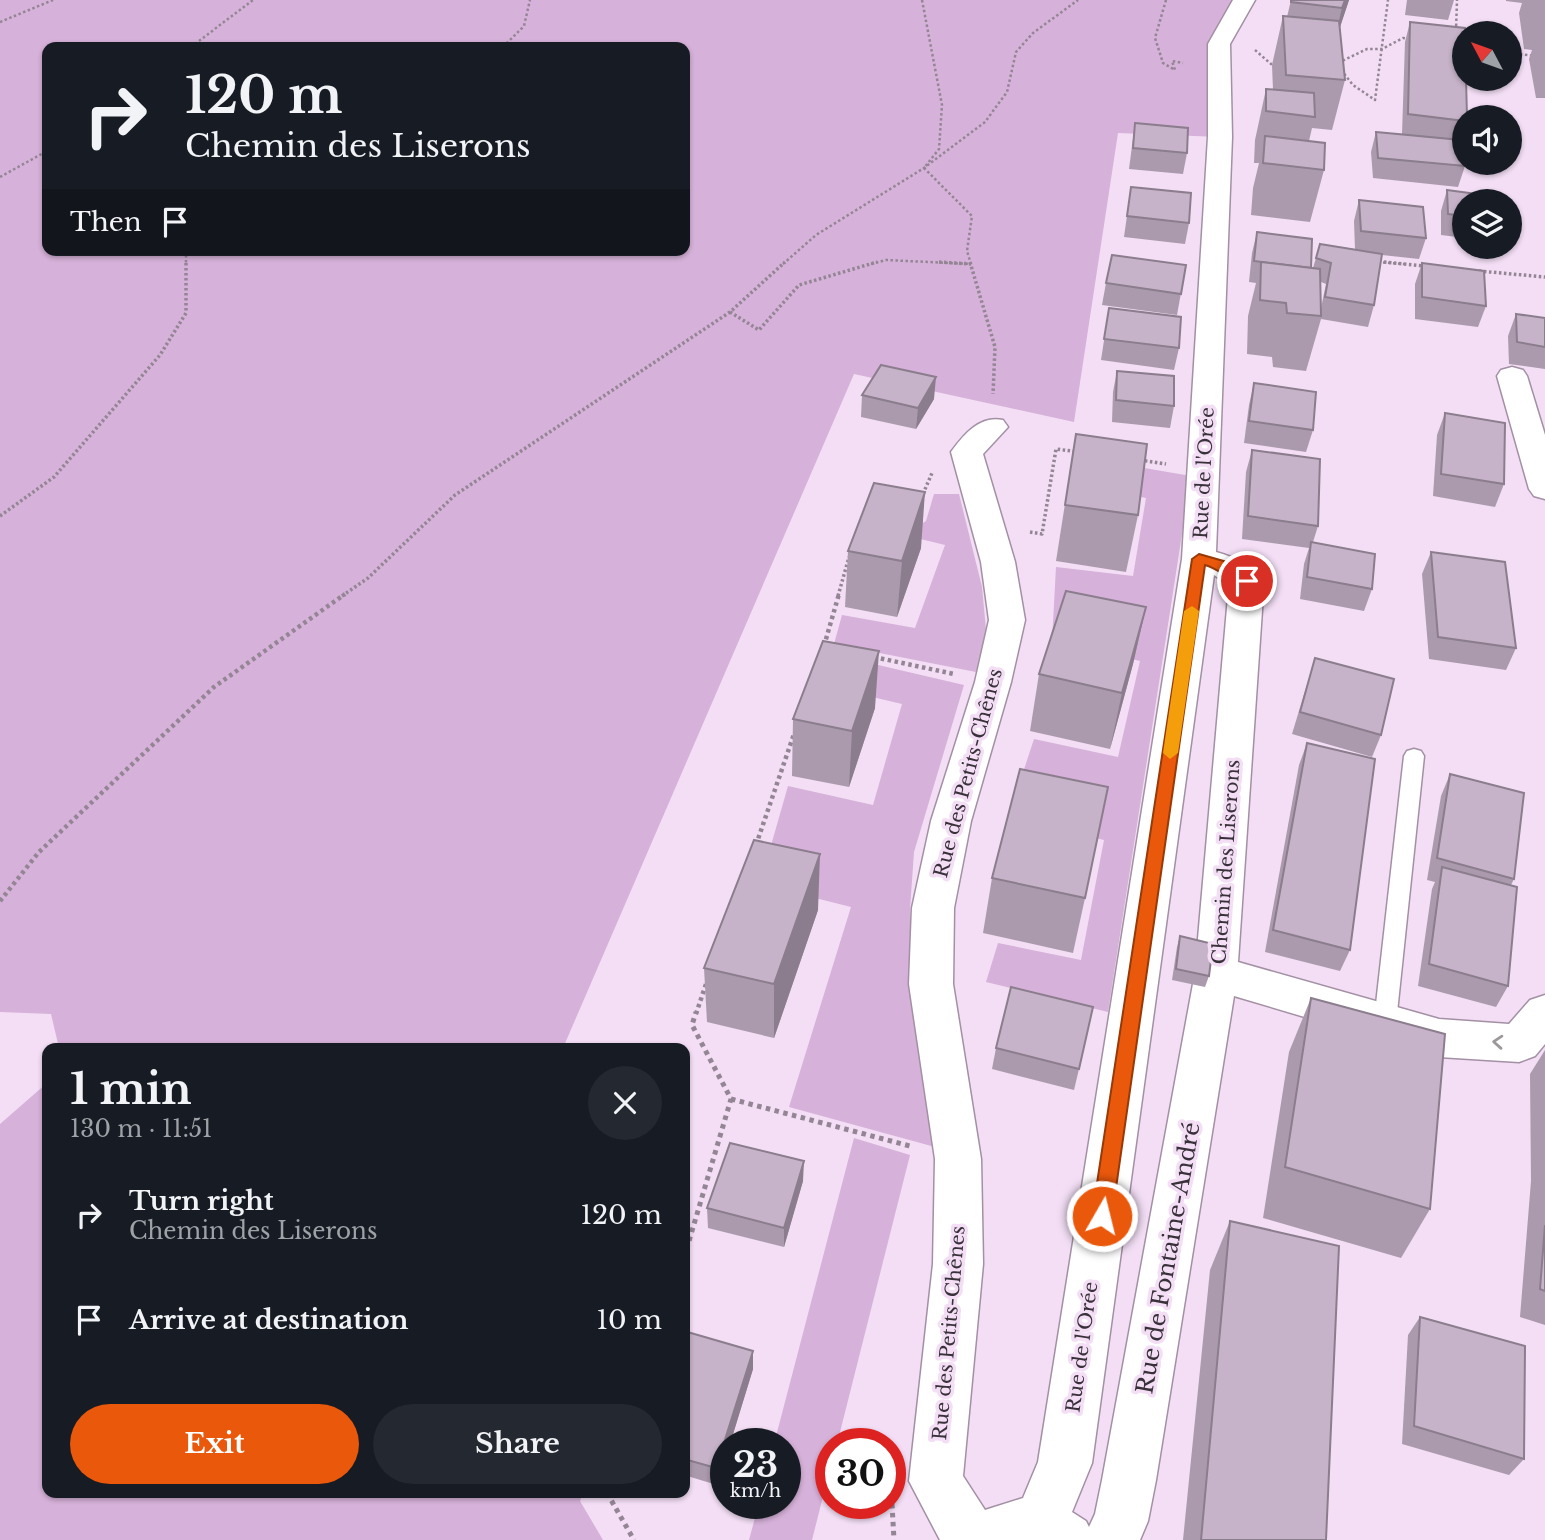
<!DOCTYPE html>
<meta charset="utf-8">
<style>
:root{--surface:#171b24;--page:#242831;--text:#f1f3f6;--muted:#9ea1a6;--accent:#ea580c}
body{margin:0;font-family:"Libre Baskerville",serif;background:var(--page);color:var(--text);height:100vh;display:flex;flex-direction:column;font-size:26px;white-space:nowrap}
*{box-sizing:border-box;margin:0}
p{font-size:23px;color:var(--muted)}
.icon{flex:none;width:38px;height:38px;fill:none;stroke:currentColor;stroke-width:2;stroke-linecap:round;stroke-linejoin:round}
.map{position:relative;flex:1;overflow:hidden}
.panel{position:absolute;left:42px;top:1043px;width:648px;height:455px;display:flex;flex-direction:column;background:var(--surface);border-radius:14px;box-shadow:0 2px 5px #0004}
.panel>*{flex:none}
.banner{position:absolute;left:42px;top:42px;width:648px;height:214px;border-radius:14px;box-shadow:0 2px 5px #0004;background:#171b24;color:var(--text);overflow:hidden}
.needle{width:46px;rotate:311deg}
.controls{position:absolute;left:1452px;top:21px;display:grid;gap:14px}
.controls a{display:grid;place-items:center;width:70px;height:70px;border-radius:50%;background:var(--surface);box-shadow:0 2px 5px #0004;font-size:35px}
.speed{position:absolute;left:710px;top:1428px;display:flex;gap:14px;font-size:35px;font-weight:700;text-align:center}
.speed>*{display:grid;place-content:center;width:91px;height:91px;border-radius:50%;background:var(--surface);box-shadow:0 2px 5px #0004;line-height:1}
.speed small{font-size:18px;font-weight:400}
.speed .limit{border:10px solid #d22;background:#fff;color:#111}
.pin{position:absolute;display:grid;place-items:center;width:60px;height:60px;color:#fff;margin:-30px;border:4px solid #fff;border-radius:50%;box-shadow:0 2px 7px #0007}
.me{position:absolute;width:77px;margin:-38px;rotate:8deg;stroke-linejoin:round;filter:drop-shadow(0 0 5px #0008)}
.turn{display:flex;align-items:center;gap:24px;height:147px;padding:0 28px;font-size:32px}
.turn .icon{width:91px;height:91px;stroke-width:2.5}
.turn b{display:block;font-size:49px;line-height:60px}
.then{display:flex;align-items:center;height:66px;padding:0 28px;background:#0003;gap:14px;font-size:26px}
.round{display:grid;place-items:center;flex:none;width:74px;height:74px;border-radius:37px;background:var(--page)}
.headline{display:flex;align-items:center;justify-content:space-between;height:119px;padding:0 28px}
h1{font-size:42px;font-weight:800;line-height:52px}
.primary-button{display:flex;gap:14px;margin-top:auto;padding:14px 28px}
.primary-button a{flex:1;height:80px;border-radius:42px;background:var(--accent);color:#fff;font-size:28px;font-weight:800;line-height:80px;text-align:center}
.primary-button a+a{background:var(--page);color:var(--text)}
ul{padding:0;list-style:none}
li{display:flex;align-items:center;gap:21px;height:105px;padding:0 28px}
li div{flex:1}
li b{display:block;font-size:26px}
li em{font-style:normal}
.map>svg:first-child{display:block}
</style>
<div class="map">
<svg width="1545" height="1540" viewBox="0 0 1545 1540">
<rect width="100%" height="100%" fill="#f3def5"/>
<g fill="#d6b1d9" fill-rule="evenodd">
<path d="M0 0H1244L1219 44 1220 137 1118 133 1074 422 854 374 563 1048H59L51 1014 0 1012ZM47 47H684V250H47Z"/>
<path d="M1121 464 1191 476 1108 1012 986 982 998 943 1081 960 1104 840 1008 818 1034 739 1118 757 1140 661 1052 641 1056 567 1133 576 1146 498 1116 492Z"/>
<path d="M934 494H959L982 587 986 630 976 672 834 644 842 615 915 628 945 545 904 535 926 521Z"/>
<path d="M831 654 964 685 914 852 910 909 912 995 935 1147 789 1107 851 907 760 884 788 786 873 805 902 704 822 685Z"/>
<path d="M47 1083V1493H583L580 1501 603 1540H0V1124Z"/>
<path d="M854 1138 910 1155 837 1444H831V1465L812 1540H749L759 1503H786V1444H774Z"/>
</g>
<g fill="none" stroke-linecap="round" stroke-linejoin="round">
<defs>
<path id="service" d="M1414 749 1421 751 1424 756 1396 1022 1393 1028 1385 1031 1377 1028 1374 1022 1404 756 1407 751Z"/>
<g id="minor">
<path d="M1233 0H1255L1230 44 1232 137 1216 552C1234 557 1254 565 1264 581L1238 962 1439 1019 1509 1024 1530 1000 1545 995V1044L1535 1056 1519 1062 1439 1057 1234 996 1156 1480 1148 1521 1140 1540H940L909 1481 933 1264 935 1159 909 984 912 908 931 821 975 682 989 620 981 562 951 452C964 434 980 415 1003 420L1008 427 983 454 1015 562 1025 620 1011 682 971 821 954 908 953 984 981 1159 983 1264 963 1476 985 1510 1023 1498 1038 1462 1182 559 1208 137V44ZM1214 575 1229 585 1195 973 1102 1480 1095 1514 1089 1527 1086 1521 1072 1512 1092 1463Z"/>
<path d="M1512 367 1523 370 1527 376 1545 435V499L1534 496 1529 489 1497 376 1501 370Z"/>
</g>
</defs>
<use href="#service" stroke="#a390a4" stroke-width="3"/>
<use href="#minor" stroke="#a390a4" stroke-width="3"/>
<g stroke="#948595" stroke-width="2.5" stroke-dasharray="2.5 2.5" stroke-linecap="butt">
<path d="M922 0 942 105 939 149 924 168 972 216 967 251 971 264"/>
<path d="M1166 0 1155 38 1163 63 1175 70 1172 61 1183 63"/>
<path d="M0 22 53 0"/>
<path d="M1456 31 1457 0"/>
<path d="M191 47 253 0"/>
<path d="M503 47 524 26 530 0"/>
<path d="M1255 50 1271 64H1275"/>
<path d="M1510 53 1545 57"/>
<path d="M1341 65 1342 61 1367 49H1382L1403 38 1412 39"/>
<path d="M1341 70 1353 85 1375 100 1388 0"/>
<path d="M0 177 47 151"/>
<path d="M186 250V264"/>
<path d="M1378 262 1404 264"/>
<path d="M783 264 816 235 924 168 985 122 1007 92 1016 52 1033 33 1078 0"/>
<path d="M871 264 886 260 971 264"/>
</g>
<g stroke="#948595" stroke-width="3.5" stroke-dasharray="2.5 2.5" stroke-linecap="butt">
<path d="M939 262 971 264"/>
<path d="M970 262 995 347 993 394"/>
<path d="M1384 262 1425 266"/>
<path d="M1479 271 1545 277"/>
<path d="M730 312 759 330 799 285 877 262"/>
<path d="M1140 460 1166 464"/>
<path d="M923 494 932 473"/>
<path d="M0 516 54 477 160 355 186 313V262"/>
<path d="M1030 532 1042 534 1056 449 1079 452"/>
<path d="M342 596 368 578 455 495 730 312 785 262"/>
<path d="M838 596 849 557"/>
</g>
<g stroke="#948595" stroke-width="4.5" stroke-dasharray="3.5 3.5" stroke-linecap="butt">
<path d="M824 646 839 594"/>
<path d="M874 657 954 674"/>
<path d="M756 845 794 734"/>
<path d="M0 901 39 852 214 687 345 594"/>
<path d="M696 1014 707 981"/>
</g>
<g stroke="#948595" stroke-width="5" stroke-dasharray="4.5 4.5" stroke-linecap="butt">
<path d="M731 1099 910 1146"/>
<path d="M684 1258 731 1099 692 1025 696 1012"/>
<path d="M607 1493 634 1540"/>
<path d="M892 1504 894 1540"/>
</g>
<use href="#service" fill="#fff" fill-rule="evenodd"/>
<use href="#minor" fill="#fff" fill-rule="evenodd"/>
</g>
<g fill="#ab9aad" fill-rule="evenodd">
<path d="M1291 0H1349L1340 27 1345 80 1332 130 1312 128 1309 141 1324 170 1310 222 1251 215 1253 188 1259 163H1254L1255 140 1266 89 1273 90 1272 65 1283 16 1287 17Z"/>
<path d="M1407 0H1454L1448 20 1405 15Z"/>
<path d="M1506 0H1545V98H1536L1529 59 1532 50 1524 49 1519 13 1522 3 1506 1Z"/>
<path d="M1410 22 1465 117V128L1461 140 1465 166 1458 187 1373 178 1371 152 1376 132 1402 134 1405 42Z"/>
<path d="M1135 123 1187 153 1183 174 1129 169Z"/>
<path d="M1131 187 1189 223 1185 244 1124 237Z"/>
<path d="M1447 190 1465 201V238L1441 235V211Z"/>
<path d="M1359 200 1426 238 1419 259 1382 255 1374 305 1368 327 1321 319 1306 371 1273 367 1272 357 1247 354 1248 316 1256 283 1249 282 1252 253 1257 232 1311 268H1313L1320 244 1355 249 1354 221ZM1321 282 1326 284 1321 308Z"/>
<path d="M1422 263 1486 306 1478 327 1415 319V284Z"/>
<path d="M1186 265 1177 315 1102 305 1106 283Z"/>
<path d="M1109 308 1179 348 1174 370 1101 360Z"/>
<path d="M1516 314 1545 318V369L1509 364 1508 336Z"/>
<path d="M1117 371 1174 406 1170 428 1112 422 1113 392Z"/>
<path d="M1254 383 1313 430 1306 452 1244 443 1249 405Z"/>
<path d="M862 395 934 399 916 429 861 417Z"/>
<path d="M1445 413 1504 484 1495 507 1433 496 1437 435Z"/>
<path d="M1076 434 1138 515 1126 572 1056 561Z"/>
<path d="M1252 450 1318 526 1313 542 1372 589 1364 611 1300 599 1304 564 1309 548 1242 539 1246 472Z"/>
<path d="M921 548 897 617 845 607 848 551Z"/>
<path d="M1431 552 1516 648 1506 670 1429 659 1422 574Z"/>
<path d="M1146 607 1133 664 1110 749 1030 731 1039 674Z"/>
<path d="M1315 658 1381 735 1372 757 1292 734Z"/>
<path d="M875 708 849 787 792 776 793 719Z"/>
<path d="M1307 743 1350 950 1340 971 1265 952 1299 765Z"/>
<path d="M1450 774 1514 879 1511 885 1508 986 1496 1007 1418 986 1432 889 1435 882 1427 880 1441 796Z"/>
<path d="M992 878 1085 898 1073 953 983 933Z"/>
<path d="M818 910 774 1038 707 1022 704 968Z"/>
<path d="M1180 936 1209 976 1205 987 1172 980 1177 947Z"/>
<path d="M1311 998 1430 1209 1401 1258 1263 1218 1289 1052Z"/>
<path d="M996 1048 1079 1069 1074 1090 992 1069Z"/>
<path d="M1545 1050V1325L1520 1317 1531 1181 1530 1074Z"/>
<path d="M803 1181 784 1247 708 1228 707 1208Z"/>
<path d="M1230 1221 1326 1540H1183L1210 1270Z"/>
<path d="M1420 1317 1524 1459 1509 1475 1402 1444 1408 1335Z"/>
<path d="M684 1331 753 1351V1369L730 1444H726L717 1485 684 1475Z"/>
</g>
<g fill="#8b7d8d">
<path d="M1345 0H1349L1330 57 1342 8Z"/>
<path d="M936 377 934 399 916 429 918 408Z"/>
<path d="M925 492 921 548 897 617 902 561Z"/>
<path d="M1146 607 1133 664 1110 749 1122 693Z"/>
<path d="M879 651 875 708 849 787 852 731Z"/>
<path d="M820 854 818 910 774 1038V984Z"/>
<path d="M804 1161 803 1181 784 1247V1228Z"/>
<path d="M753 1351V1369L730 1444H726V1455L717 1485 716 1468Z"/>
</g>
<g fill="#c7b3c9" stroke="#8b7d8d" stroke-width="2">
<path d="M1291 0H1345L1342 8 1291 2Z"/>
<path d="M1283 16 1339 21 1345 80 1286 75Z"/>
<path d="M1410 22 1465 28V79H1466L1467 117H1465V121L1408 114Z"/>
<path d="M1266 89 1314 93 1315 117 1266 111Z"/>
<path d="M1135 123 1188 128 1187 153 1133 148Z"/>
<path d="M1376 132 1461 140 1465 166 1378 158Z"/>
<path d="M1265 136 1325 143 1324 170 1263 163Z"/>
<path d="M1131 187 1191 193 1189 223 1127 216Z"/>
<path d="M1447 190 1499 197 1500 201H1465V216L1448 214Z"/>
<path d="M1359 200 1423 207 1426 238 1361 231Z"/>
<path d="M1257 232 1312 239 1311 268 1254 261Z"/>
<path d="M1320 244 1382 254 1374 305 1325 297 1331 263 1316 258Z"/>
<path d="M1112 255 1186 265 1181 294 1106 283Z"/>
<path d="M1261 262 1320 269 1321 316 1287 313 1286 303 1260 300Z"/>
<path d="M1422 263 1484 271 1486 306 1422 297Z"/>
<path d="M1109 308 1181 317 1179 348 1104 339Z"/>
<path d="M1516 314 1545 318V347L1517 342Z"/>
<path d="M881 365 936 377 918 408 862 395Z"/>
<path d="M1117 371 1174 376V406L1116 400Z"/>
<path d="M1254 383 1316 392 1313 430 1249 421Z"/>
<path d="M1445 413 1505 423 1504 484 1441 474Z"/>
<path d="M1076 434 1147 444 1138 515 1065 505Z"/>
<path d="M1252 450 1320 459 1318 526 1248 516Z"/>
<path d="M874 483 925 492 902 561 848 551Z"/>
<path d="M1311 542 1375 554 1372 589 1307 577Z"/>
<path d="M1431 552 1505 562 1516 648 1438 637Z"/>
<path d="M1066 591 1146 607 1122 693 1039 674Z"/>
<path d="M823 641 879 651 852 731 793 719Z"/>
<path d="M1315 658 1394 679 1381 735 1300 712Z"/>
<path d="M1307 743 1375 759 1350 950 1273 930Z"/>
<path d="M1020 769 1108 787 1085 898 992 878Z"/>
<path d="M1450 774 1524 793 1514 879 1437 858Z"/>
<path d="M754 840 820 854 774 984 704 968Z"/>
<path d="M1442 867 1517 887 1508 986 1429 964Z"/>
<path d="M1180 936 1213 944 1209 976 1176 969Z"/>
<path d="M1011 987 1093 1007 1079 1069 996 1048Z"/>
<path d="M1311 998 1445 1034 1430 1209 1285 1167Z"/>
<path d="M730 1143 804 1161 784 1228 707 1208Z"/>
<path d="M1230 1221 1339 1246 1326 1540H1201Z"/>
<path d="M1545 1225V1291L1540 1289Z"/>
<path d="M1420 1317 1525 1346 1524 1459 1414 1426Z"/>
<path d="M684 1331 753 1351 716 1468 684 1459Z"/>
</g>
<defs><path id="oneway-chevron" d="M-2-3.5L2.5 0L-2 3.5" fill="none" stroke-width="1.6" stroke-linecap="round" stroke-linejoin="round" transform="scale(1.75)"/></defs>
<use stroke="#9c989c" href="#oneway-chevron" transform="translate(1498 1042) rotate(-176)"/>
<path fill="#ea580c" stroke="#983908" stroke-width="2" d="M1199 554 1227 562 1254 581 1252 585C1236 587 1221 569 1205 565L1112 1216 1109 1223 1102 1226 1095 1223 1092 1216 1192 559Z"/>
<path fill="#f59e0b" d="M1192 606 1199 611 1178 753 1170 759 1163 753 1184 611Z"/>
<g text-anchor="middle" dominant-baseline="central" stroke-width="7" stroke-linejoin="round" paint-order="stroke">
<g font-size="19" fill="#39313a" stroke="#f3def5">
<text transform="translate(1204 473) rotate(-87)">Rue de l'Orée</text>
<text transform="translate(968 773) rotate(-75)">Rue des Petits-Chênes</text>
<text transform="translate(1226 862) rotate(-86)">Chemin des Liserons</text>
<text transform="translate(949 1333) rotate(-85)">Rue des Petits-Chênes</text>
<text transform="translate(1082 1347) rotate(-82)">Rue de l'Orée</text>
</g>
<g font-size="23" fill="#39313a" stroke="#f3def5">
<text transform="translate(1168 1258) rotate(-80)">Rue de Fontaine-André</text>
</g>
</g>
</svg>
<div class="controls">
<a><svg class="needle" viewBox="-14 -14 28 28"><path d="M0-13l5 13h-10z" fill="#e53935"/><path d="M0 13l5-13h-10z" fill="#9ea1a6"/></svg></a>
<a><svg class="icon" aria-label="sound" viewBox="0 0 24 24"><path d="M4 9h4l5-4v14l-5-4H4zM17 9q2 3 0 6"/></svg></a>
<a><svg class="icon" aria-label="layers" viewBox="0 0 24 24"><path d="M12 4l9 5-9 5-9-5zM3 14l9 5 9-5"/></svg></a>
</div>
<div class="speed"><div>23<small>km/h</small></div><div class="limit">30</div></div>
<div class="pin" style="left:1247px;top:581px;background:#d93025"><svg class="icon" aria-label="arrive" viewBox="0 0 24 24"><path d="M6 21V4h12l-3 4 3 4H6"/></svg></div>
<svg class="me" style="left:1102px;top:1216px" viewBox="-20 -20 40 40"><circle r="17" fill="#ea580c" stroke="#fff" stroke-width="3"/><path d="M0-11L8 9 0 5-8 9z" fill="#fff"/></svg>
<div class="banner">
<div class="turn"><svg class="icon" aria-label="right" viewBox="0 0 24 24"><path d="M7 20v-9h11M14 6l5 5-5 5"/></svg><div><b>120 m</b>Chemin des Liserons</div></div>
<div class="then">Then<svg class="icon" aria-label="arrive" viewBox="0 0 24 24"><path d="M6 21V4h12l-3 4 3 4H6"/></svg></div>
</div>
<section class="panel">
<div class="headline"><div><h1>1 min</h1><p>130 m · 11:51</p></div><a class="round"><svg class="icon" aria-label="close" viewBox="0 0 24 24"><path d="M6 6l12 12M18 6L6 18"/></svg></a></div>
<ul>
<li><svg class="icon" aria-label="right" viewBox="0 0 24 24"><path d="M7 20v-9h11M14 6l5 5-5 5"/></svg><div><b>Turn right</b><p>Chemin des Liserons</p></div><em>120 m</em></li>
<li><svg class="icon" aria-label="arrive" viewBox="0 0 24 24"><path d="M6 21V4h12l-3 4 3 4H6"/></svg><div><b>Arrive at destination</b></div><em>10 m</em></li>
</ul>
<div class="primary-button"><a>Exit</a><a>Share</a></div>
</section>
</div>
